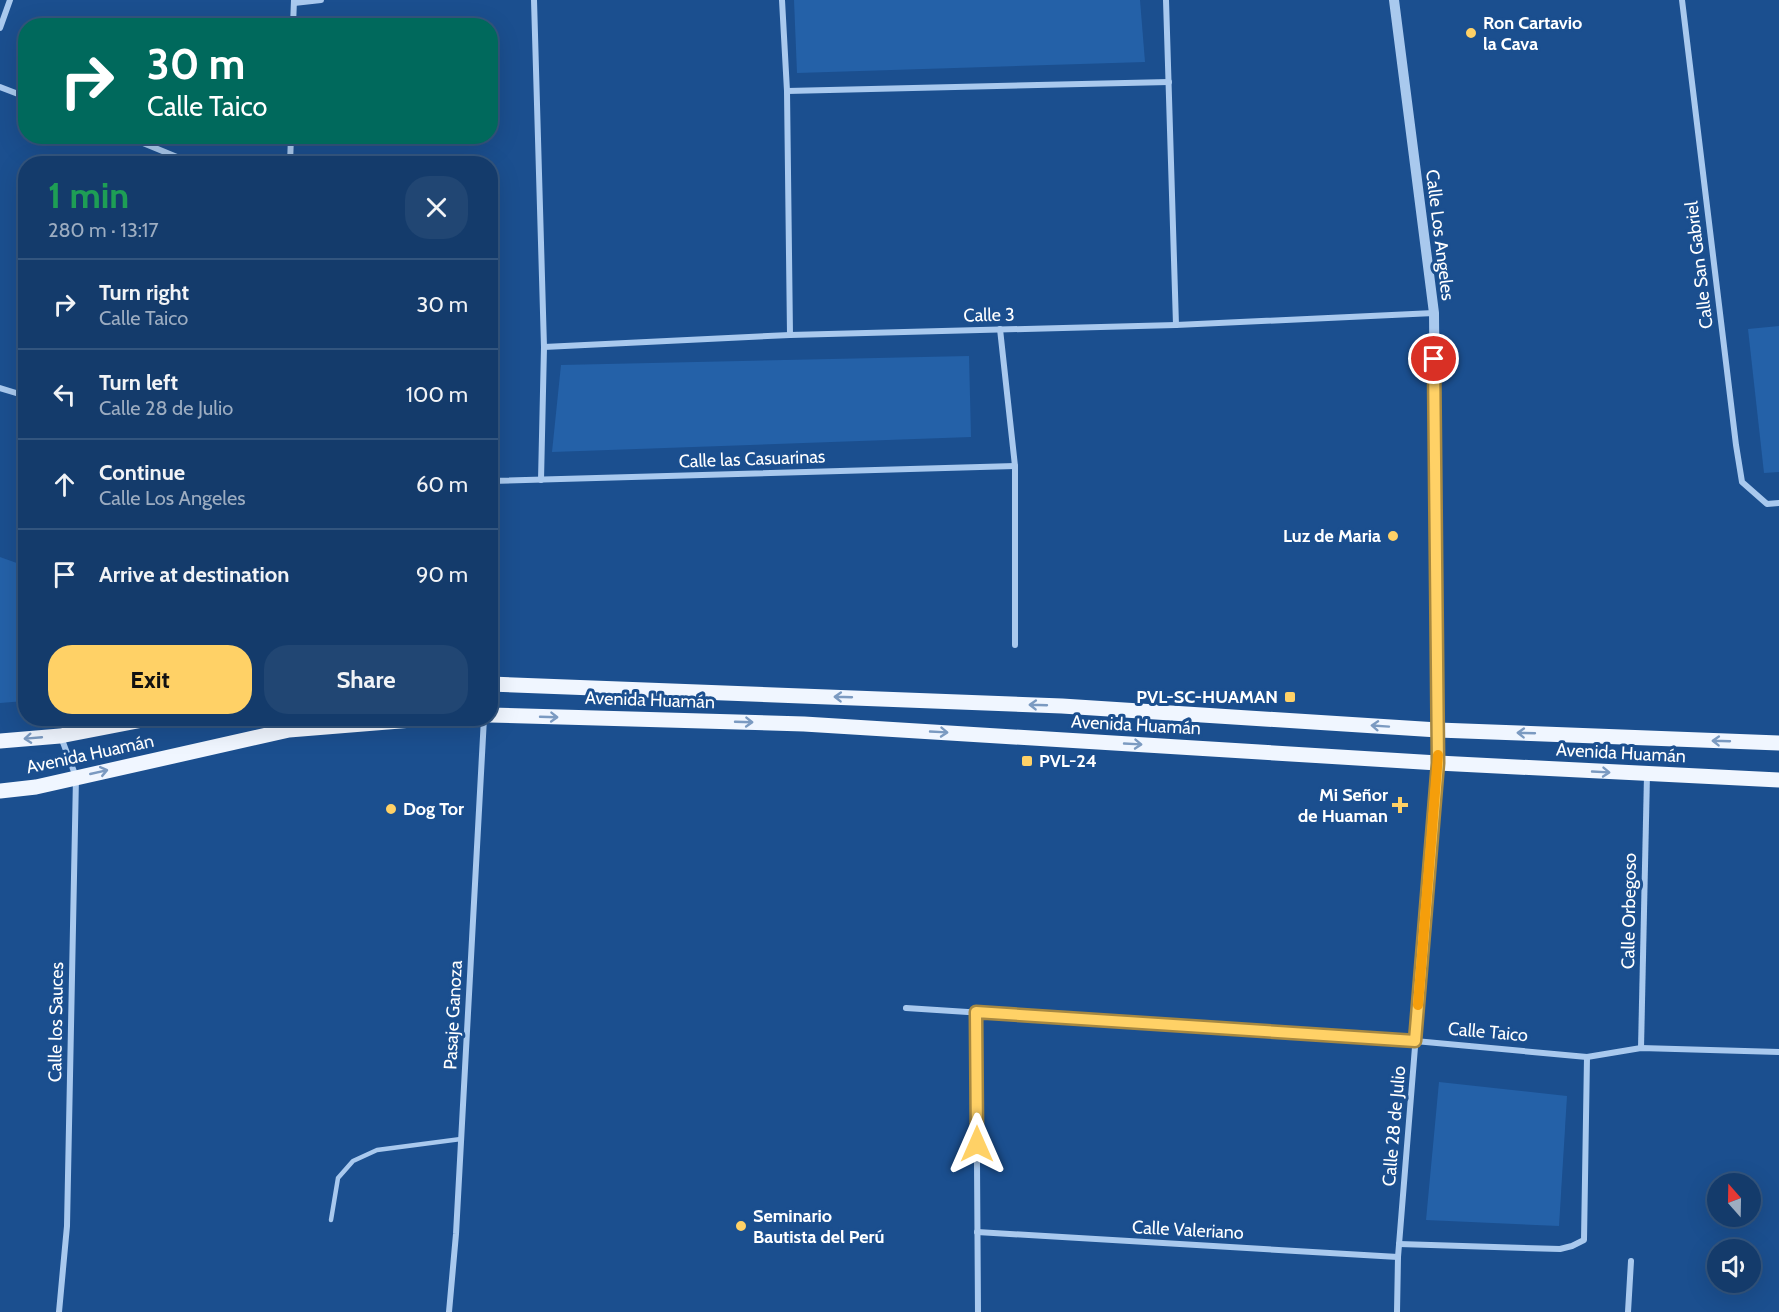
<!DOCTYPE html>
<meta charset="utf-8">
<style>
:root{--surface:#143b6b;--page:#214673;--text:#f1f3f6;--muted:#9dadc1;--line:#33557e;--accent:#ffd166}
body{margin:0;font-family:Cabin,sans-serif;background:var(--page);color:var(--text);height:100vh;display:flex;flex-direction:column;font-size:22px;white-space:nowrap}
*{box-sizing:border-box;margin:0}
p{font-size:20px;color:var(--muted)}
.icon{flex:none;width:33px;height:33px;fill:none;stroke:currentColor;stroke-width:2;stroke-linecap:round;stroke-linejoin:round}
.map{position:relative;flex:1;overflow:hidden}
.sheet{position:absolute;left:18px;top:156px;width:480px;height:570px;display:flex;flex-direction:column;background:var(--surface);border-radius:24px;box-shadow:0 6px 24px #0002,0 0 0 2px var(--line)}
.sheet>*{flex:none}
.guide{position:absolute;left:18px;top:18px;width:480px;height:126px;border-radius:24px;box-shadow:0 6px 24px #0002,0 0 0 2px var(--line);background:#00695c;color:#fff;overflow:hidden}
.needle{width:39px;rotate:340deg}
.controls{position:absolute;left:1707px;top:1173px;display:grid;gap:12px}
.controls a{display:grid;place-items:center;width:54px;height:54px;border-radius:50%;background:var(--surface);box-shadow:0 6px 24px #0002,0 0 0 2px var(--line);font-size:30px}
.pin{position:absolute;display:grid;place-items:center;width:51px;height:51px;color:#fff;margin:-26px;border:3px solid #fff;border-radius:50%;box-shadow:0 2px 6px #0007}
.me{position:absolute;width:66px;margin:-33px;rotate:0deg;stroke-linejoin:round;filter:drop-shadow(0 0 4px #0008)}
.turn{display:flex;align-items:center;gap:21px;height:126px;padding:0 30px;font-size:27px}
.turn .icon{width:78px;height:78px;stroke-width:2.5}
.turn b{display:block;font-size:42px;line-height:51px}
.round{display:grid;place-items:center;flex:none;width:63px;height:63px;border-radius:24px;background:var(--page)}
.headline{display:flex;align-items:center;justify-content:space-between;height:102px;padding:0 30px}
h1{font-size:36px;font-weight:700;line-height:45px;color:#1e9e55}
.primary-button{display:flex;gap:12px;margin-top:auto;padding:12px 30px}
.primary-button a{flex:1;height:69px;border-radius:24px;background:var(--accent);color:#111;font-size:24px;font-weight:700;line-height:69px;text-align:center}
.primary-button a+a{background:var(--page);color:var(--text)}
ul{padding:0;list-style:none}
li{display:flex;align-items:center;gap:18px;height:90px;padding:0 30px;border-top:2px solid var(--line)}
li div{flex:1}
li b{display:block;font-size:22px}
li em{font-style:normal}
.map>svg:first-child{display:block}
</style>
<div class="map">
<svg width="1779" height="1312" viewBox="0 0 1779 1312">
<rect width="100%" height="100%" fill="#1b4f8f"/>
<g fill="#2461a8">
<path d="M794 0H1140L1145 62 797 73Z"/>
<path d="M1779 326V472L1764 473 1748 329Z"/>
<path d="M969 356 971 437 552 452 561 365Z"/>
<path d="M0 557 25 566V701L0 703Z"/>
<path d="M1439 1082 1567 1096 1559 1226 1426 1220Z"/>
</g>
<g fill="none" stroke-linecap="round" stroke-linejoin="round">
<path stroke="#a9c9ee" stroke-width="4.5" d="M331 1220 338 1178 353 1161 377 1150 461 1139"/>
<g stroke="#a9c9ee" stroke-width="6">
<path d="M534 0 544 347 541 480"/>
<path d="M782 0 787 91 790 335"/>
<path d="M1166 0 1176 325"/>
<path d="M1682 0 1736 445 1742 482 1767 504 1779 503"/>
<path d="M294 3 321 0"/>
<path d="M293 26 294 0"/>
<path d="M0 28 10 0"/>
<path d="M0 87 26 97"/>
<path d="M787 91 1169 82"/>
<path d="M126 136 194 164"/>
<path d="M290 164 291 136"/>
<path d="M1000 329 1015 466V645"/>
<path d="M544 347 790 335 1176 325 1434 313"/>
<path d="M0 388 26 396"/>
<path d="M490 481 1015 466"/>
<path d="M906 1008 1415 1041 1587 1057 1641 1048 1779 1052"/>
<path d="M976 1012 978 1312"/>
<path d="M1641 1048 1647 775"/>
<path d="M977 1232 1398 1257"/>
<path d="M1399 1244 1560 1249 1572 1246 1584 1240 1587 1057"/>
<path d="M59 1312 67 1226 76 777 61 737"/>
<path d="M449 1312 456 1234 484 718"/>
<path d="M1397 1312 1398 1257 1438 763"/>
<path d="M1628 1312 1631 1261"/>
</g>
<path stroke="#a9c9ee" stroke-width="10" d="M1394 0 1434 313 1438 763"/>
<g stroke="#f0f6ff" stroke-width="15">
<path d="M490 684 1062 706 1438 730 1779 743"/>
<path d="M490 715 804 724 1438 763 1779 780"/>
<path d="M0 741 60 736 153 718"/>
<path d="M0 791 36 787 289 730 437 718"/>
</g>
</g>
<defs><path id="oneway-shaft" d="M-6 0H5M1.5-3L5.5 0L1.5 3" fill="none" stroke-width="1.6" stroke-linecap="round" stroke-linejoin="round" transform="scale(1.5)"/></defs>
<g stroke="#7b9ac1">
<use href="#oneway-shaft" transform="translate(843 697) rotate(-178)"/>
<use href="#oneway-shaft" transform="translate(1038 705) rotate(-178)"/>
<use href="#oneway-shaft" transform="translate(549 717) rotate(2)"/>
<use href="#oneway-shaft" transform="translate(744 722) rotate(2)"/>
<use href="#oneway-shaft" transform="translate(1380 726) rotate(-176)"/>
<use href="#oneway-shaft" transform="translate(939 732) rotate(3)"/>
<use href="#oneway-shaft" transform="translate(1526 733) rotate(-178)"/>
<use href="#oneway-shaft" transform="translate(33 738) rotate(175)"/>
<use href="#oneway-shaft" transform="translate(1721 741) rotate(-178)"/>
<use href="#oneway-shaft" transform="translate(1133 744) rotate(3)"/>
<use href="#oneway-shaft" transform="translate(99 772) rotate(-13)"/>
<use href="#oneway-shaft" transform="translate(1601 772) rotate(3)"/>
</g>
<g fill="none" stroke-linecap="round" stroke-linejoin="round">
<defs>
<path id="route" d="M977 1144 976 1012 1415 1041 1438 763 1434 359"/>
</defs>
<use href="#route" stroke="#a68842" stroke-width="15"/>
<use href="#route" stroke="#ffd166" stroke-width="10"/>
<path stroke="#f59e0b" stroke-width="10" d="M1418 1005 1438 755"/>
</g>
<g fill="#ffd166" stroke="#1b4f8f" stroke-width="2">
<circle cx="1471" cy="33" r="6"/>
<circle cx="1393" cy="536" r="6"/>
<rect x="1284" y="691" width="12" height="12" rx="3"/>
<rect x="1021" y="755" width="12" height="12" rx="3"/>
<path d="M1397 796h6v6h6v6h-6v6h-6v-6h-6v-6h6z"/>
<circle cx="391" cy="809" r="6"/>
<circle cx="741" cy="1226" r="6"/>
</g>
<g text-anchor="middle" dominant-baseline="central" stroke-width="6" stroke-linejoin="round" paint-order="stroke">
<g font-size="18" font-weight="bold" fill="#fff" stroke="#1b4f8f" text-anchor="start">
<text x="1483" y="23">Ron Cartavio<tspan x="1483" dy="21">la Cava</tspan></text>
<text x="1381" y="536" text-anchor="end">Luz de Maria</text>
<text x="1278" y="697" text-anchor="end">PVL-SC-HUAMAN</text>
<text x="1039" y="761">PVL-24</text>
<text x="1388" y="795" text-anchor="end">Mi Señor<tspan x="1388" dy="21">de Huaman</tspan></text>
<text x="403" y="809">Dog Tor</text>
<text x="753" y="1216">Seminario<tspan x="753" dy="21">Bautista del Perú</tspan></text>
</g>
<g font-size="18" fill="#fff" stroke="#1b4f8f">
<text transform="translate(1440 235) rotate(83)">Calle Los Angeles</text>
<text transform="translate(1699 265) rotate(-97)">Calle San Gabriel</text>
<text transform="translate(989 315) rotate(-1)">Calle 3</text>
<text transform="translate(752 459) rotate(-2)">Calle las Casuarinas</text>
<text transform="translate(650 700) rotate(2)">Avenida Huamán</text>
<text transform="translate(1136 725) rotate(3)">Avenida Huamán</text>
<text transform="translate(1621 753) rotate(3)">Avenida Huamán</text>
<text transform="translate(90 754) rotate(-12)">Avenida Huamán</text>
<text transform="translate(1629 911) rotate(-89)">Calle Orbegoso</text>
<text transform="translate(453 1015) rotate(-87)">Pasaje Ganoza</text>
<text transform="translate(56 1022) rotate(-89)">Calle los Sauces</text>
<text transform="translate(1488 1032) rotate(5)">Calle Taico</text>
<text transform="translate(1394 1126) rotate(-85)">Calle 28 de Julio</text>
<text transform="translate(1188 1230) rotate(3)">Calle Valeriano</text>
</g>
</g>
</svg>
<div class="controls">
<a><svg class="needle" viewBox="-14 -14 28 28"><path d="M0-13l5 13h-10z" fill="#e53935"/><path d="M0 13l5-13h-10z" fill="#9dadc1"/></svg></a>
<a><svg class="icon" aria-label="sound" viewBox="0 0 24 24"><path d="M4 9h4l5-4v14l-5-4H4zM17 9q2 3 0 6"/></svg></a>
</div>
<div class="pin" style="left:1434px;top:359px;background:#d93025"><svg class="icon" aria-label="arrive" viewBox="0 0 24 24"><path d="M6 21V4h12l-3 4 3 4H6"/></svg></div>
<svg class="me" style="left:977px;top:1144px" viewBox="-20 -20 40 40"><path d="M0-17L14 15 0 8-14 15z" fill="#ffd166" stroke="#fff" stroke-width="4"/></svg>
<div class="guide">
<div class="turn"><svg class="icon" aria-label="right" viewBox="0 0 24 24"><path d="M7 20v-9h11M14 6l5 5-5 5"/></svg><div><b>30 m</b>Calle Taico</div></div>
</div>
<section class="sheet">
<div class="headline"><div><h1>1 min</h1><p>280 m · 13:17</p></div><a class="round"><svg class="icon" aria-label="close" viewBox="0 0 24 24"><path d="M6 6l12 12M18 6L6 18"/></svg></a></div>
<ul>
<li><svg class="icon" aria-label="right" viewBox="0 0 24 24"><path d="M7 20v-9h11M14 6l5 5-5 5"/></svg><div><b>Turn right</b><p>Calle Taico</p></div><em>30 m</em></li>
<li><svg class="icon" aria-label="left" viewBox="0 0 24 24"><path d="M17 20v-9H6M10 6l-5 5 5 5"/></svg><div><b>Turn left</b><p>Calle 28 de Julio</p></div><em>100 m</em></li>
<li><svg class="icon" aria-label="ahead" viewBox="0 0 24 24"><path d="M12 20V5M6 11l6-6 6 6"/></svg><div><b>Continue</b><p>Calle Los Angeles</p></div><em>60 m</em></li>
<li><svg class="icon" aria-label="arrive" viewBox="0 0 24 24"><path d="M6 21V4h12l-3 4 3 4H6"/></svg><div><b>Arrive at destination</b></div><em>90 m</em></li>
</ul>
<div class="primary-button"><a>Exit</a><a>Share</a></div>
</section>
</div>
